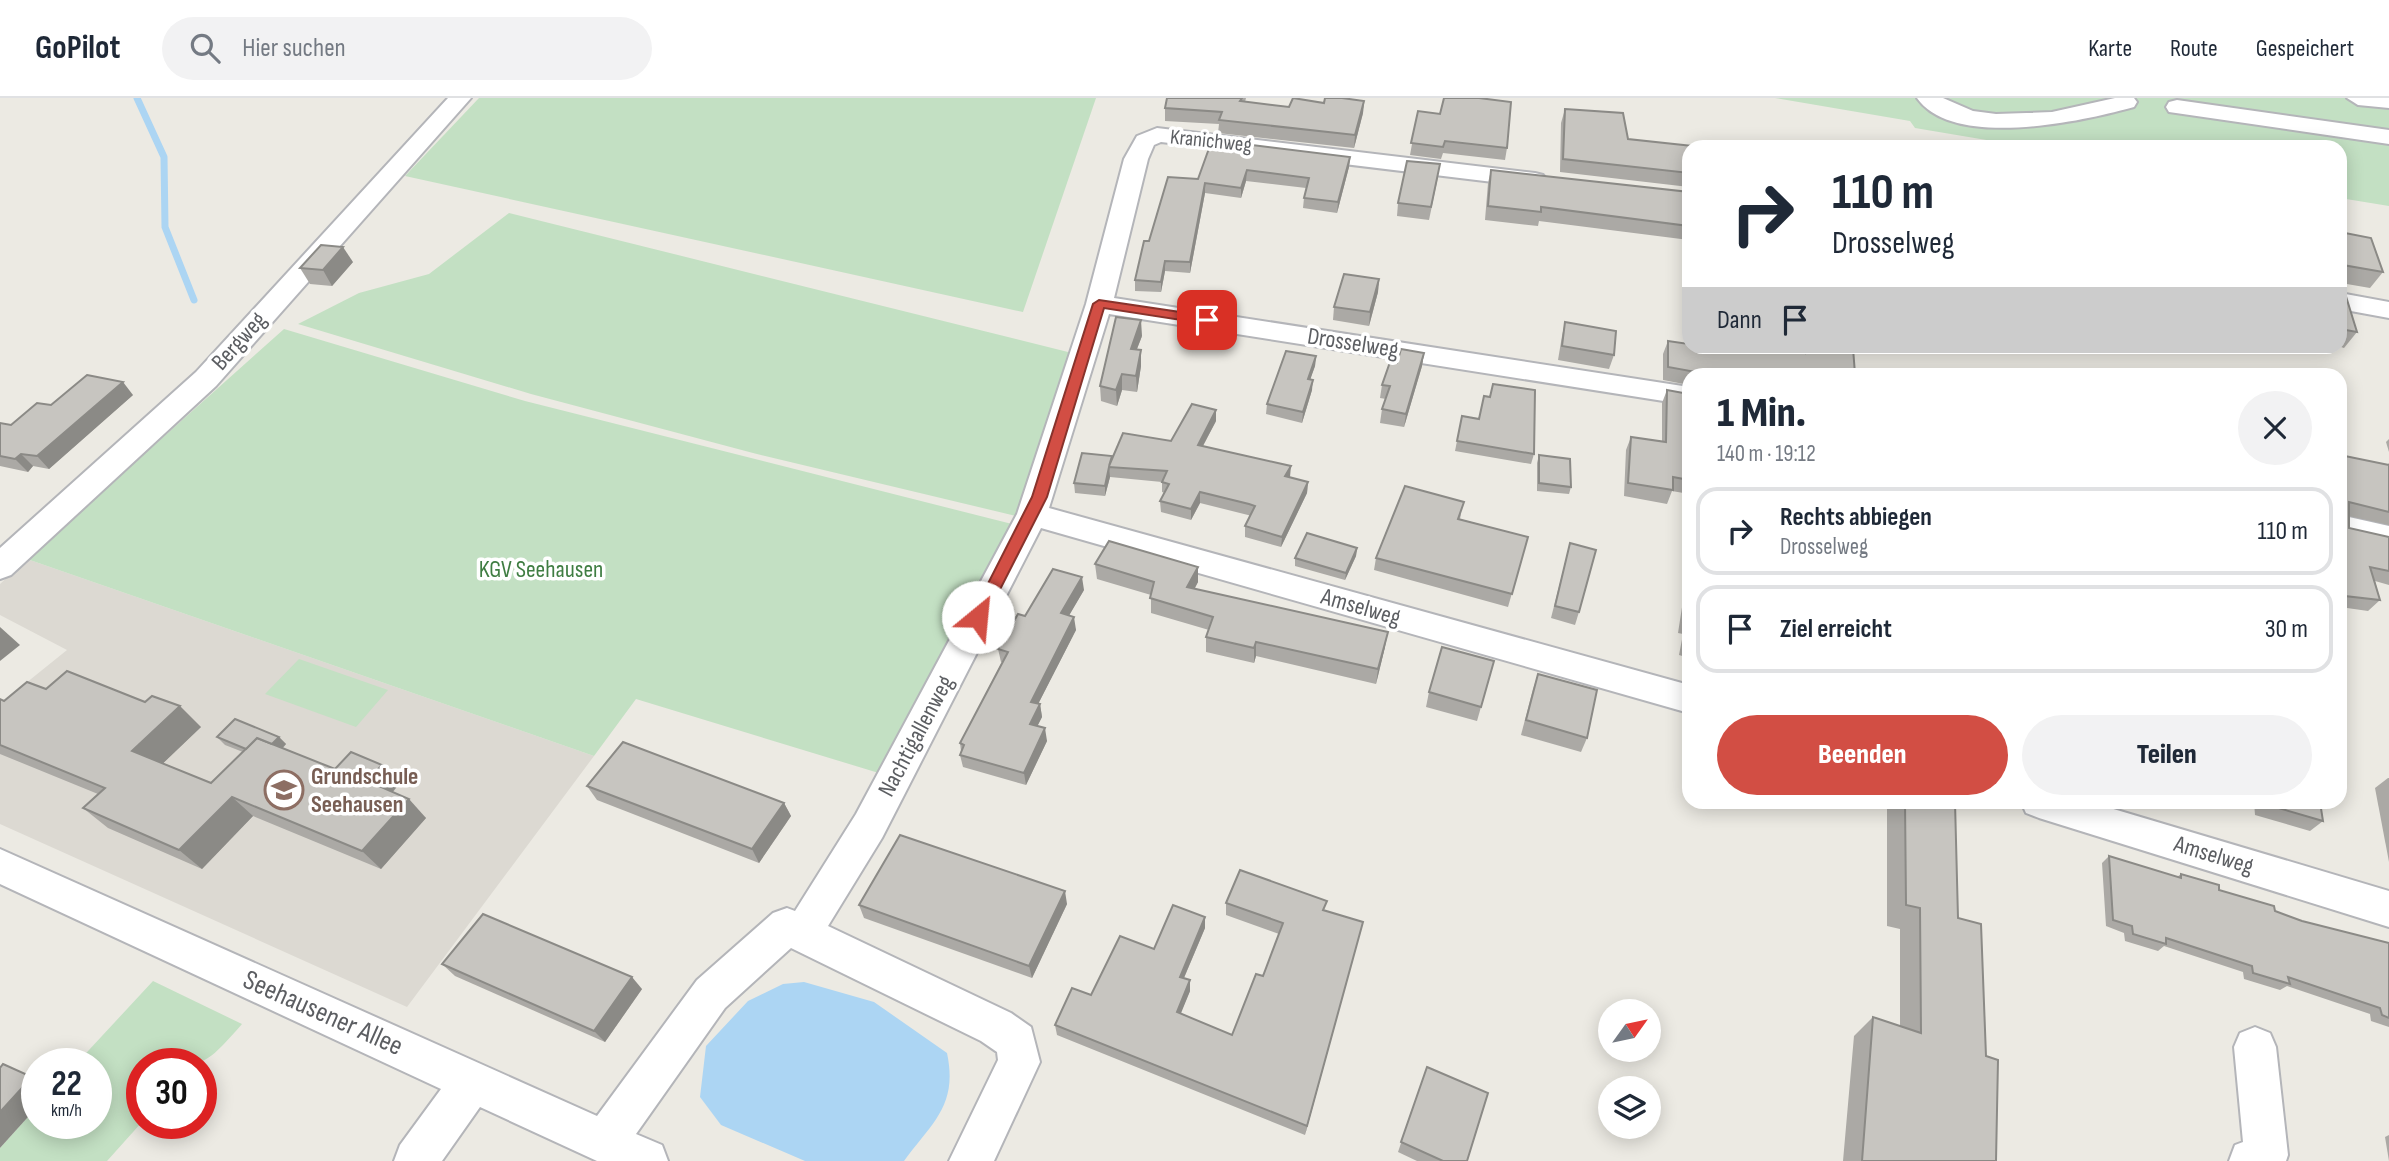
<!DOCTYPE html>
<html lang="de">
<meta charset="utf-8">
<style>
:root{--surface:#fff;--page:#f2f2f3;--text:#1f2937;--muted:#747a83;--line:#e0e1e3;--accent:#d24e44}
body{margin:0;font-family:"Sofia Sans Condensed",sans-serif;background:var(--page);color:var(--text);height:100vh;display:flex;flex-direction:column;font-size:26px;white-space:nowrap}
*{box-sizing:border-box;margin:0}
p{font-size:23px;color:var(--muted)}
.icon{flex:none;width:38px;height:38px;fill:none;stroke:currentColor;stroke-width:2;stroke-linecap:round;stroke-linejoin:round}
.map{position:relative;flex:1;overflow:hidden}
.side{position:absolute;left:1682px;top:270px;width:665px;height:441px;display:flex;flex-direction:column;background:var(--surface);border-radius:21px;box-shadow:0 4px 18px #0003}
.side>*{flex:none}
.hud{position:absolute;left:1682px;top:42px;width:665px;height:214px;border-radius:21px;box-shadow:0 4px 18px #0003;background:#fff;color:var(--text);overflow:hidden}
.needle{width:46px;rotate:57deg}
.fabs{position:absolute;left:1598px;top:901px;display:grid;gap:14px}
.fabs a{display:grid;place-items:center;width:63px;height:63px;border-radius:50%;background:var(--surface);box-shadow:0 4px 18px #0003;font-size:35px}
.speed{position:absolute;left:21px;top:950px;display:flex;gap:14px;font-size:35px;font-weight:700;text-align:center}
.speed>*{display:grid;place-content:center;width:91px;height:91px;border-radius:50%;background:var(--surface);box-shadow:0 4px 18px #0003;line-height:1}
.speed small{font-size:18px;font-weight:400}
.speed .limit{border:10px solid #d22;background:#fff;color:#111}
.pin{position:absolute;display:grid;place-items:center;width:60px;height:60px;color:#fff;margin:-30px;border-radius:14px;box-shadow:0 4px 10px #0006}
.me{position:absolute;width:77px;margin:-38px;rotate:28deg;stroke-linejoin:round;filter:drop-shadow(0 0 5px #0008)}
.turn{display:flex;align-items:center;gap:24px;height:147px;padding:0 35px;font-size:32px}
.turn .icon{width:91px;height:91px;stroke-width:2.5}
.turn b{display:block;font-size:49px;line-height:60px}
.then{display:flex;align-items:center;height:66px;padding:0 35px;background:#0003;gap:14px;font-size:26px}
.round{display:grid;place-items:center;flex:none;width:74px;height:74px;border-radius:37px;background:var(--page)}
.headline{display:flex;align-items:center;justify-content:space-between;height:119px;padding:0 35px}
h1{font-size:42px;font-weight:800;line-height:52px}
.cta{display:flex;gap:14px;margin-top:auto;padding:14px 35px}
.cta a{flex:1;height:80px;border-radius:42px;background:var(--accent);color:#fff;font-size:28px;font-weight:800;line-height:80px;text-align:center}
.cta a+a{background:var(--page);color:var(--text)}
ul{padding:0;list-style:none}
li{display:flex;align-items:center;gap:21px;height:88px;margin:0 14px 10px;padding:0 21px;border:4px solid var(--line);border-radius:21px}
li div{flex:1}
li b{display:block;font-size:26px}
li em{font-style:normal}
header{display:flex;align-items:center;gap:42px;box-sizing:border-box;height:98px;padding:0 35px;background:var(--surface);border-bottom:2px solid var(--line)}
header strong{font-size:33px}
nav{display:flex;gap:38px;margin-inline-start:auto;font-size:24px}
.search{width:490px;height:63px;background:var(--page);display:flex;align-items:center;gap:18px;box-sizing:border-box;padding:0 24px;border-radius:38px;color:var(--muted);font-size:26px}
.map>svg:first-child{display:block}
</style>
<header>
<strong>GoPilot</strong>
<div class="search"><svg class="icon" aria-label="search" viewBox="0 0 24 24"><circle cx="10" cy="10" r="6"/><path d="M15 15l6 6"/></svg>Hier suchen</div>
<nav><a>Karte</a><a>Route</a><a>Gespeichert</a></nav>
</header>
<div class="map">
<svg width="2389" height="1063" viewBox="0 0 2389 1063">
<rect width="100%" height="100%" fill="#eceae3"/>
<path fill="#dcd9d2" d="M27 461 594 658 407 909 0 726V606L67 552 0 517V486Z"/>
<g fill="#c3e0c3">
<path d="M479 0H1096L1023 214 405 78Z"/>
<path d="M1775 0H2389V108L2340 100V49H2028L1915 30 1910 23Z"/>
<path d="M509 115 1072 255 1016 418 753 355 531 296 298 226 359 195 429 176Z"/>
<path d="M284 231 525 303 1012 426 882 676 636 601 594 658 27 461Z"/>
<path d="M299 561 388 592 356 629 265 596Z"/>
<path d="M153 883 242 926C200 974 204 966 142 966V1024L107 1063H0V1050L37 1009V1026H96V966H76Z"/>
</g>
<path fill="#acd5f3" d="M804 884 874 904 947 955C958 1007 933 1024 904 1063H805L721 1027 700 999 706 948 748 903 783 886Z"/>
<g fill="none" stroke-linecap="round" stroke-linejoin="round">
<path stroke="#acd5f3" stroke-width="7" d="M137 0 164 59 165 129 194 202"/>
<defs>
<g id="minor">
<path d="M448 0H471L216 288 11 477 0 481V450L196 274Z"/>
<path d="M1917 0H1943L1973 13 1996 16 2052 14 2115 0H2134L2137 4 2134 9C2084 23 1953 52 1917 0Z"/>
<path d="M2347 0H2389V10L2358 7Z"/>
<path d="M2177 2 2389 32V46L2169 14 2166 9 2169 4Z"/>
<path d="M1157 30 1535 75 1543 77 1547 82 1543 87 1535 89 1161 44 1154 47 1148 61 1114 200 1689 289V307L1109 216 1049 410 1689 587V615L1041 430 882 740 828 828 1011 915 1031 929 1040 964 994 1063H949L998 962 997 954 981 943 791 850 725 910 636 1036 662 1047 668 1063H597L480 1009 442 1063H394L400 1047 441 991 0 786V751L597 1018 697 882 773 815 787 810 795 813 856 716 1017 416 1086 206 1124 61 1137 38Z"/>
<path d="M2340 195 2389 204V220L2340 211Z"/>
<path d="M2340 417 2389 428V450L2340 439Z"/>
<path d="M2021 704H2090L2389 793V829L2039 720 2026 715Z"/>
<path d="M2255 929 2270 935 2276 949 2288 1057 2286 1063H2229L2235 1047 2243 1044 2234 949 2240 935Z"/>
</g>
</defs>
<use href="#minor" stroke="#b4b5b9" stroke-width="4"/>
<use href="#minor" fill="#fff" fill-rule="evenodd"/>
</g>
<g fill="#aba9a5">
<path d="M1167 0H1246L1245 4 1289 9 1324 5 1364 3 1363 15 1354 50 1218 35 1219 26 1165 23V10Z"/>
<path d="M1565 11 1628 41 1689 49V89L1560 74 1561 25Z"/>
<path d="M1418 13 1507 50 1505 62 1443 55 1441 61 1410 57Z"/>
<path d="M1212 42 1350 59 1349 69 1337 115 1303 110 1304 100 1306 90 1246 83 1241 100 1205 95 1190 175 1165 173 1161 194 1135 193V182L1149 143 1198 81Z"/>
<path d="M1491 72 1689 94V142L1539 123 1538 128 1485 122 1488 85Z"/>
<path d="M1438 79 1429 122 1397 118 1398 105Z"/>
<path d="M2340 134 2383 174 2370 190 2341 185 2357 234 2344 250 2338 248H2340Z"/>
<path d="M353 164 332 188 310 186 300 170Z"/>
<path d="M1379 181 1378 194 1369 228 1333 222 1334 209Z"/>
<path d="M1565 224 1614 257 1609 271 1558 262 1562 238Z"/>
<path d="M1142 238 1137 251 1141 252V268L1137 294 1122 292 1117 308 1101 303 1100 288Z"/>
<path d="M1668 243 1735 253 1737 248H1757L1799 254 1802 248H1842L1855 276H1689V287L1663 282V256Z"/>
<path d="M1424 255 1422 268 1404 329 1380 325 1382 311 1386 301 1380 300 1382 287 1397 265Z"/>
<path d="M1316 258 1315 268 1310 281 1312 292 1302 325 1266 316 1267 306Z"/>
<path d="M1667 292 1689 296V396L1672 393 1667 406 1624 398 1626 352 1631 339 1662 343V305Z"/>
<path d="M133 297 49 371 33 368 28 374 0 368V325L11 327 51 307Z"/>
<path d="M1462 318 1534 356 1531 366 1455 353Z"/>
<path d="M1216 323 1203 348 1289 379 1308 384 1307 395 1281 449 1245 439V428L1251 418 1248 417 1200 405 1191 422 1161 414 1160 403 1165 395 1162 394V384L1110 379 1105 398 1075 395 1074 385 1112 358V362L1171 343Z"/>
<path d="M2389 341V354L2386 344Z"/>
<path d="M1539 357 1571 389 1569 396 1537 393V365Z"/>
<path d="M2340 357 2387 367 2389 365V427L2349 418V430L2389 439V487L2375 483 2380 502 2368 513 2340 509Z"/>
<path d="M1461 416 1460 421 1528 439 1508 509 1374 472 1376 460Z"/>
<path d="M1570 445 1579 514 1575 527 1551 520Z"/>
<path d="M1357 450 1356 458 1345 482 1295 468V460Z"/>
<path d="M1095 466 1198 484 1194 490 1385 549 1376 586 1256 558 1254 565 1206 554V539L1209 532 1151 515V497L1097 481Z"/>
<path d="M1689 473V560L1679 557 1683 536 1678 535 1687 477Z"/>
<path d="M1084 492 1069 517 1076 532 1038 606H1040L1042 619 1037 628 1047 643 1026 687 963 669 960 657 961 653 960 645 1002 564H1001L998 551 1025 518Z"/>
<path d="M1538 576 1587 640 1581 654 1521 637 1533 591Z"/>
<path d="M46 591 201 629 163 665 211 685 243 654 225 647 217 639H279L286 646 283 650 335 671 399 686 393 694 426 720 381 771 253 718 202 771 108 730 83 710 98 696 0 656V601L4 603Z"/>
<path d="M1429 594 1481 609 1477 623 1426 609Z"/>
<path d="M2388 680H2389V764L2375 690Z"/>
<path d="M587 688 784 705 791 718 759 765 597 702Z"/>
<path d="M1892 704H1955L1958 820 1986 958 1996 1063H1843L1854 938 1873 919 1900 928V831L1887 828V710Z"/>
<path d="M2254 704H2320L2323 723 2310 733 2255 717Z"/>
<path d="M2109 758 2177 779 2181 776 2219 792 2302 823 2389 845V929L2371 923 2370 916 2287 888 2280 892 2244 881 2243 874 2164 848 2158 853 2125 843 2124 835 2106 828 2102 765Z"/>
<path d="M1226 805 1325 813 1363 824 1305 1037 1057 937 1055 927 1091 897 1154 851 1205 819V830L1184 880 1190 882V893L1180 916 1232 937 1263 878 1279 836 1226 817Z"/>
<path d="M1067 806 1032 880 864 820 859 807Z"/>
<path d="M442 866 642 891 605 944 455 878Z"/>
<path d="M1423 980 1467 1063H1417L1398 1054Z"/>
<path d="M2389 1037V1063L2385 1039Z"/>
</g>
<g fill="#8b8a86">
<path d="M1364 3 1363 15 1354 50 1355 37Z"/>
<path d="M1350 59 1349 69 1337 115 1338 104Z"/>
<path d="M1247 72 1246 83 1241 100V90Z"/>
<path d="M1205 85V95L1190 175V164Z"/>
<path d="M343 149 353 164 332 188 323 172Z"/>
<path d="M1165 163V173L1161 194V184Z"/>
<path d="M1379 181 1378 194 1369 228 1370 214Z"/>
<path d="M1141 222 1142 238 1131 266V251Z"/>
<path d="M1141 252V268L1137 294 1136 278Z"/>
<path d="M1424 255 1422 268 1404 329 1406 316Z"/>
<path d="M1316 258 1315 268 1307 291 1308 281Z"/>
<path d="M1122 276V292L1117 308 1116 292Z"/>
<path d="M1313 282 1312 292 1302 325 1303 314Z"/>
<path d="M123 284 133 297 49 371 37 358Z"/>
<path d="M1216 312V323L1198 357V347Z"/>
<path d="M21 356 33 368 28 374 15 361Z"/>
<path d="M1291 368 1290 379 1284 389 1285 378Z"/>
<path d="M1109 369 1110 379 1105 398V388Z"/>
<path d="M1308 384 1307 395 1281 449 1282 439Z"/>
<path d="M1200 394V405L1191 422V411Z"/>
<path d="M1357 450 1356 458 1345 482 1346 475Z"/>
<path d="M1198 469V484L1188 504 1187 489Z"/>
<path d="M1082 479 1084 492 1063 528 1061 515Z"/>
<path d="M1074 519 1076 532 1033 616 1031 604Z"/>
<path d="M0 529 20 547 0 563Z"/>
<path d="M1388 534 1385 549 1376 586 1378 571Z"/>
<path d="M1256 544V558L1254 565V550Z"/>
<path d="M1040 606 1042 619 1032 639 1030 626Z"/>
<path d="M180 608 201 629 155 673 132 653Z"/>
<path d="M1045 630 1047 643 1026 687 1024 675Z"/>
<path d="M279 639 286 646 268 665 261 657Z"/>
<path d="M382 667 399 686 385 703 367 683Z"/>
<path d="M232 699 253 718 202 771 179 752Z"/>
<path d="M409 701 426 720 381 771 362 753Z"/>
<path d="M784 705 791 718 759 765 752 751Z"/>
<path d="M1065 793 1067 806 1032 880 1029 868Z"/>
<path d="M1205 819V830L1180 889V879Z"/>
<path d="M1363 824 1360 835 1305 1037 1307 1028Z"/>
<path d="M632 879 642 891 605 944 594 933Z"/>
<path d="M1190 882V893L1177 925V914Z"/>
<path d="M32 979 37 981V1009L0 1050V1014Z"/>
</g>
<g fill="#c7c5c0" stroke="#8b8a86" stroke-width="2">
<path d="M1167 0H1242L1240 3 1289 9 1293 0 1324 5 1325 0H1342L1364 3 1355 37 1219 22 1222 14 1165 10Z"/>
<path d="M1444 0H1479L1511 4 1507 50 1445 43 1443 49 1411 45 1418 13 1440 16Z"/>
<path d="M1565 11 1623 15 1628 41 1702 49H1689V75L1563 61Z"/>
<path d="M1212 42 1350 59 1338 104 1304 100 1309 80 1247 72 1241 90 1205 85 1190 164 1165 163 1161 184 1135 182 1144 143H1149L1168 79 1198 81Z"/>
<path d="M1407 63 1440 66 1431 109 1398 105Z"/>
<path d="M1491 72 1689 94V128L1541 109V114L1488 108Z"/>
<path d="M2340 134 2371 140 2383 174 2343 167 2340 156Z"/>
<path d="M321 147 343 149 323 172 300 170Z"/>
<path d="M1344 176 1379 181 1370 214 1334 209Z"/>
<path d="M2340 179 2357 234 2340 231Z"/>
<path d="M1116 219 1141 222 1131 251 1141 252 1136 278 1122 276 1116 292 1100 288Z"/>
<path d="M1565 224 1616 233 1614 257 1562 248Z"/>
<path d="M1668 243 1689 246V248H1706L1738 253V248H1757L1805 255V248H1842L1853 250 1855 276H1732L1707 273V276H1696V274L1668 269Z"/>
<path d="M1401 251 1424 255 1406 316 1382 311 1390 288 1382 287 1390 264 1397 265Z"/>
<path d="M1286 253 1316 258 1308 281 1313 282 1303 314 1267 306Z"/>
<path d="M87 277 123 284 37 358 21 356 15 361 0 358V325L11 327 37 305 51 307Z"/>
<path d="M1493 286 1535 292 1534 356 1457 343 1462 318 1479 321 1484 298 1490 299Z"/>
<path d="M1667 292 1689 296V382L1673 379V392L1628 385 1631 339 1666 344Z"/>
<path d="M1192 306 1216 312 1198 347 1291 368 1285 378 1308 384 1282 439 1245 428 1255 408 1249 406 1200 394 1191 411 1160 403 1169 386 1162 384 1167 373 1109 369 1105 388 1074 385 1082 355 1112 358 1109 368 1123 335 1171 343Z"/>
<path d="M1539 357 1570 361 1571 389 1539 385Z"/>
<path d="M2340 357 2389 367V414L2349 404V430L2389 439V473L2370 469 2380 502 2345 498 2340 480V372L2345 373Z"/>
<path d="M1405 388 1464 404 1458 421 1528 439 1512 496 1376 460Z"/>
<path d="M1307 435 1357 450 1346 475 1295 460Z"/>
<path d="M1109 443 1198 469 1187 489 1388 534 1378 571 1256 544 1254 550 1206 539 1213 519 1150 500 1154 484 1095 466Z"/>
<path d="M1570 445 1596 452 1579 514 1555 508Z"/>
<path d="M1053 471 1082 479 1061 515 1074 519 1031 604 1040 606 1030 626 1045 630 1024 675 960 657 964 647 960 645 1008 554 998 551 1018 516 1025 518Z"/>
<path d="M1689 487V547L1685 546 1688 525 1683 524Z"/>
<path d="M1442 549 1494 563 1481 609 1429 594Z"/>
<path d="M67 573 145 604 152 598 180 608 132 653 211 685 257 640 335 671 351 654 382 667 367 683 409 701 362 753 232 699 179 752 83 710 105 690 0 647V601L4 603 27 584 46 591Z"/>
<path d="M1538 576 1597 592 1587 640 1526 622Z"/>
<path d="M235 621 279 639 272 646 257 640 246 651 217 639Z"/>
<path d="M623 644 784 705 752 751 587 688Z"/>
<path d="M1905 704H1955L1958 820 1981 826 1986 958 1998 962 1996 1063H1862L1873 919 1921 935 1920 810 1906 807Z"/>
<path d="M2267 704H2320L2323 723 2268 707Z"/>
<path d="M900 737 1065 793 1029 868 859 807Z"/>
<path d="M2109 758 2181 780V776L2219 787V792L2274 808 2275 813 2302 823 2389 845V920L2382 917 2380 910 2288 879 2290 886 2253 875 2252 868 2166 840V846L2133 836 2132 828 2113 822Z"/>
<path d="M1240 772 1327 803 1323 812 1363 824 1307 1028 1055 927 1072 890 1091 897 1120 838 1154 851 1173 807 1205 819 1180 879 1190 882 1177 914 1232 937 1256 876 1263 878 1283 825 1226 805Z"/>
<path d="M483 816 632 879 594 933 442 866Z"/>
<path d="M3 966 32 979 0 1014V970Z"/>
<path d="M1427 969 1488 995 1467 1063H1443L1401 1044Z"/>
</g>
<path fill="#d24e44" stroke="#88332c" stroke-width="2" d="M1099 202 1207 218 1213 222 1207 226 1104 210 1047 399 984 523H973L971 519 1032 399 1093 206Z"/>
<defs>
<symbol id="school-ring" viewBox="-11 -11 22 22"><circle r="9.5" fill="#fff" stroke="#8d6e63" stroke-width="1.5"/><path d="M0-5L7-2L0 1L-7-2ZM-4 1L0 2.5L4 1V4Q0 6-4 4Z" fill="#8d6e63"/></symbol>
</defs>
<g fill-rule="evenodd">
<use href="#school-ring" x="262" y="670" width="44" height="44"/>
</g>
<g text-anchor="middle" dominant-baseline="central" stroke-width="7" stroke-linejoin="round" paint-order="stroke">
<g font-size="21" fill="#5c5e62" stroke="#fff">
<text transform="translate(1211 43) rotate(6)">Kranichweg</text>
</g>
<g font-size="24" fill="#5c5e62" stroke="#fff">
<text transform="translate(239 243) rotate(-48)">Bergweg</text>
<text transform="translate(1353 245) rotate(9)">Drosselweg</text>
<text transform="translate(1361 509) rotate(16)">Amselweg</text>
<text transform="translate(916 638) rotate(-62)">Nachtigallenweg</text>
<text transform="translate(2214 757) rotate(17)">Amselweg</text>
</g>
<g font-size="24" fill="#3f7d42" stroke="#fff">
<text x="541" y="471">KGV Seehausen</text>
</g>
<g font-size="24" font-weight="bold" fill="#785e54" stroke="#fff" text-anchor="start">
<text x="311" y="678">Grundschule<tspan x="311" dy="28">Seehausen</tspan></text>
</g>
<g font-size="28" fill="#5c5e62" stroke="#fff">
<text transform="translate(323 915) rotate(24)">Seehausener Allee</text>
</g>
</g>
</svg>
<div class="fabs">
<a><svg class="needle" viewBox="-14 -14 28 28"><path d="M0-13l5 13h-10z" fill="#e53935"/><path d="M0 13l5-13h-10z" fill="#747a83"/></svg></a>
<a><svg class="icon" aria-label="layers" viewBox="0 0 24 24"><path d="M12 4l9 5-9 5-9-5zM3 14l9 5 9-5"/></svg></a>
</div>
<div class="speed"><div>22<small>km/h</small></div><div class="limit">30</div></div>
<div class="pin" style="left:1207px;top:222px;background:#d93025"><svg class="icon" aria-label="arrive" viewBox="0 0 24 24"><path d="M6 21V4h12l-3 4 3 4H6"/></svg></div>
<svg class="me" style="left:978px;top:519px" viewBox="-20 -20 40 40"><circle r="19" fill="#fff"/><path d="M0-13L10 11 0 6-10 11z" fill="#d24e44"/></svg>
<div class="hud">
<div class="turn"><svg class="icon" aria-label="right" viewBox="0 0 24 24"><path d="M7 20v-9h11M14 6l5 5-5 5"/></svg><div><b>110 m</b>Drosselweg</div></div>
<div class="then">Dann<svg class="icon" aria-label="arrive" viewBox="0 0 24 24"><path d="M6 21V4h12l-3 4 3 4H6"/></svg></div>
</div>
<section class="side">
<div class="headline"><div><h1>1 Min.</h1><p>140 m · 19:12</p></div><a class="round"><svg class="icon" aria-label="close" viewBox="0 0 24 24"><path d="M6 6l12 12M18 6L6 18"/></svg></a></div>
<ul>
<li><svg class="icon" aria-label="right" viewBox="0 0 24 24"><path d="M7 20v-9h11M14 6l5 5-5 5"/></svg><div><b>Rechts abbiegen</b><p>Drosselweg</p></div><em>110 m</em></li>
<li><svg class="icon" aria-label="arrive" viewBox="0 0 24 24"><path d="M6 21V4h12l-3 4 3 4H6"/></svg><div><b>Ziel erreicht</b></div><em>30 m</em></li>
</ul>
<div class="cta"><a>Beenden</a><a>Teilen</a></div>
</section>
</div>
